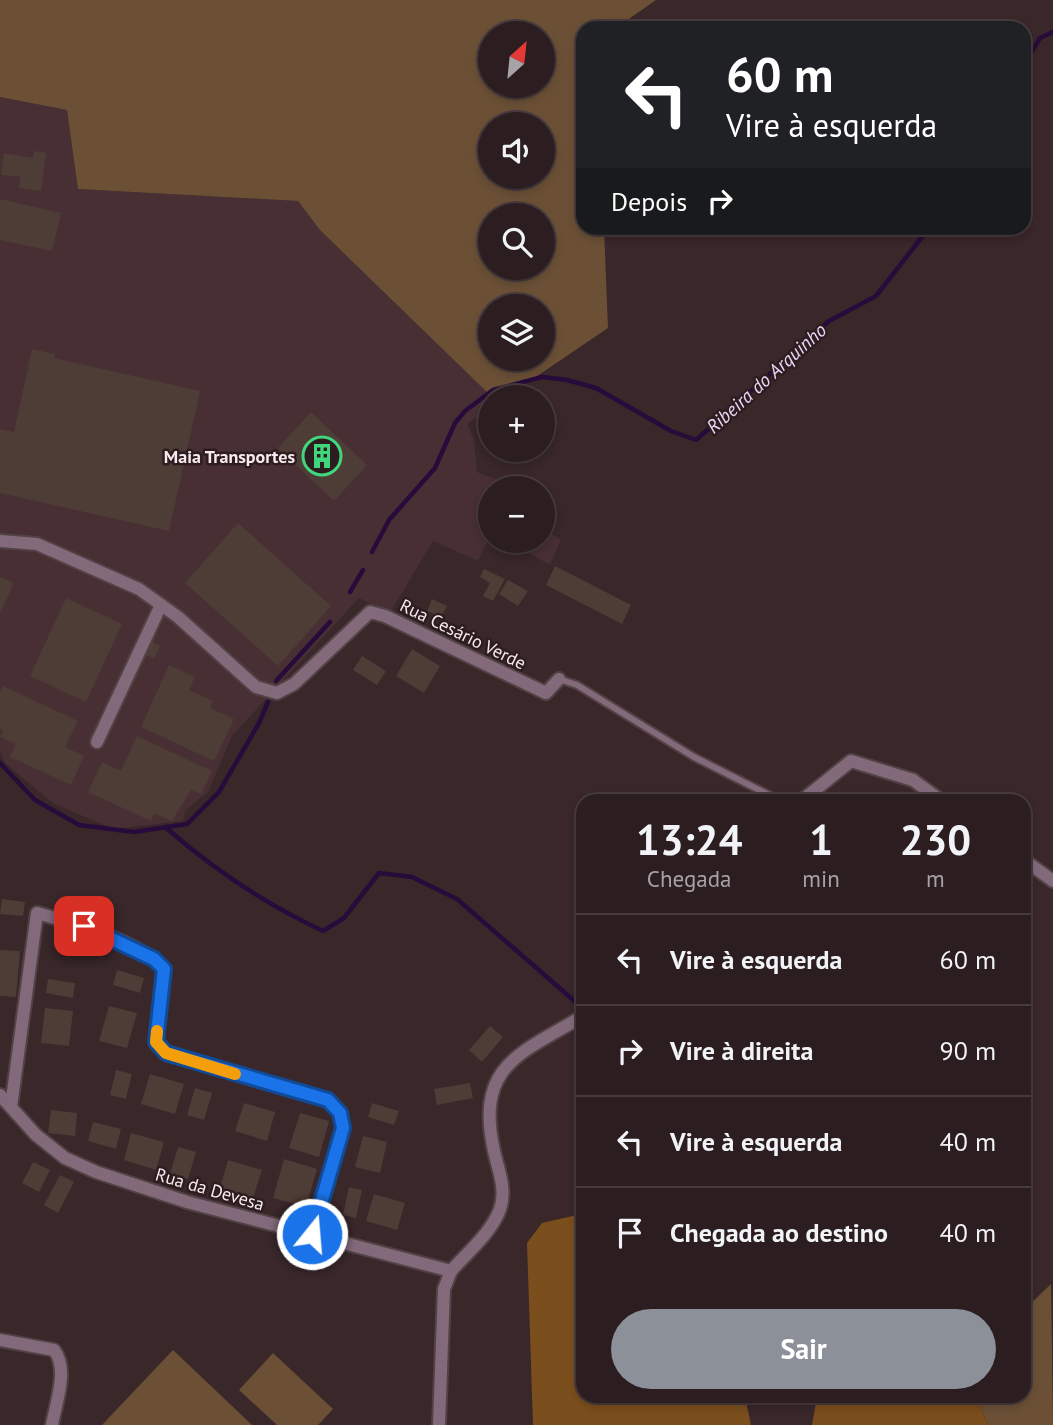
<!DOCTYPE html>
<html lang="pt">
<meta charset="utf-8">
<style>
:root{--surface:#2b1d20;--page:#372a2d;--text:#f1f3f6;--muted:#a6a2a5;--line:#473b3e;--accent:#8c9099}
body{margin:0;font-family:"PT Sans",sans-serif;background:var(--page);color:var(--text);height:100vh;display:flex;flex-direction:column;font-size:26px;white-space:nowrap}
*{box-sizing:border-box;margin:0}
p{font-size:23px;color:var(--muted)}
.icon{flex:none;width:38px;height:38px;fill:none;stroke:currentColor;stroke-width:2;stroke-linecap:round;stroke-linejoin:round}
.map{position:relative;flex:1;overflow:hidden}
.sheet{position:absolute;left:576px;top:794px;width:455px;height:609px;display:flex;flex-direction:column;background:var(--surface);border-radius:21px;box-shadow:0 4px 10px #0003,0 0 0 2px var(--line)}
.sheet>*{flex:none}
.top-card{position:absolute;left:576px;top:21px;width:455px;height:214px;border-radius:21px;box-shadow:0 4px 10px #0003,0 0 0 2px var(--line);background:#202124;color:#fff;overflow:hidden}
.needle{width:46px;rotate:27deg}
.buttons{position:absolute;left:478px;top:21px;display:grid;gap:14px}
.buttons a{display:grid;place-items:center;width:77px;height:77px;border-radius:50%;background:var(--surface);box-shadow:0 4px 10px #0003,0 0 0 2px var(--line);font-size:35px}
.pin{position:absolute;display:grid;place-items:center;width:60px;height:60px;color:#fff;margin:-30px;border-radius:14px;box-shadow:0 4px 10px #0006}
.me{position:absolute;width:77px;margin:-38px;rotate:17deg;stroke-linejoin:round;filter:drop-shadow(0 0 5px #0008)}
.turn{display:flex;align-items:center;gap:24px;height:147px;padding:0 35px;font-size:32px}
.turn .icon{width:91px;height:91px;stroke-width:2.5}
.turn b{display:block;font-size:49px;line-height:60px}
.then{display:flex;align-items:center;height:66px;padding:0 35px;background:#0003;gap:14px;font-size:26px}
.eta{display:flex;justify-content:space-evenly;align-items:center;height:119px;text-align:center}
.eta b{font-size:42px;font-weight:700;line-height:49px}
.cta{display:flex;gap:14px;margin-top:auto;padding:14px 35px}
.cta a{flex:1;height:80px;border-radius:42px;background:var(--accent);color:#fff;font-size:28px;font-weight:700;line-height:80px;text-align:center}
ul{padding:0;list-style:none}
li{display:flex;align-items:center;gap:21px;height:91px;padding:0 35px;border-top:2px solid var(--line)}
li div{flex:1}
li b{display:block;font-size:26px}
li em{font-style:normal}
.map>svg:first-child{display:block}
</style>
<div class="map">
<svg width="1053" height="1425" viewBox="0 0 1053 1425">
<rect width="100%" height="100%" fill="#39272a"/>
<g fill="#472f34">
<path d="M0 97 67 110 78 189 298 201 321 230 492 397 490 408 467 424 474 439 477 472 519 488H490V536L478 561 433 541 390 613 359 598 232 736 208 792 185 811 183 821 114 829 54 804 5 763 0 753Z"/>
<path d="M550 533 561 540 550 565 508 541H542L543 534Z"/>
</g>
<g fill="#6b5036" fill-rule="evenodd">
<path d="M0 0H656L616 28H583V228H604L608 328 506 397H492L320 230 298 201 78 189 67 110 0 97ZM490 33H542V86H490ZM490 124H542V177H490ZM490 215H542V268H490ZM490 306H542V359H490Z"/>
<path d="M1051 1284 1053 1425H988L982 1411 981 1397 1024 1396V1310Z"/>
<path d="M173 1350 252 1425H102Z"/>
<path d="M273 1353 333 1409 318 1425H277L239 1390Z"/>
</g>
<g fill="#7b4e1d">
<path d="M577 1215H583V1396L745 1397 751 1425H533L527 1243 542 1223Z"/>
<path d="M817 1397H981L982 1411 988 1425H812Z"/>
</g>
<g fill="none" stroke-linecap="round" stroke-linejoin="round">
<g stroke="#270b3a" stroke-width="4.5">
<path d="M1024 64 1040 38 1053 32"/>
<path d="M1024 109V116"/>
<path d="M372 552 389 520 435 468 455 423 465 411 493 390 542 377 567 380 596 388 671 431 696 440 829 321 876 296 929 228"/>
<path d="M350 592 363 570"/>
<path d="M276 681 330 622"/>
<path d="M0 763 35 800 79 825 134 832 187 824 219 792 259 723 268 702"/>
<path d="M165 827C213 869 265 904 323 931L344 918 379 873 412 877 457 899 579 1005"/>
</g>
</g>
<g fill="#4e3c37">
<path d="M34 151 46 153 41 191 19 188 20 177 1 175 4 153 33 158Z"/>
<path d="M0 199 61 213 52 251 0 240Z"/>
<path d="M32 349 55 354 54 358 200 391 169 531 0 493V429L14 432Z"/>
<path d="M311 412 367 465 334 501 278 448Z"/>
<path d="M238 523 331 606 278 666 185 583Z"/>
<path d="M555 566 631 605 622 624 546 585Z"/>
<path d="M484 569 505 579 493 601 483 596 490 583 480 577Z"/>
<path d="M1 577 14 583 0 613V579Z"/>
<path d="M508 580 528 591 518 606 499 594Z"/>
<path d="M66 598 122 624 86 702 30 676Z"/>
<path d="M432 599 447 606 441 617 427 611Z"/>
<path d="M152 642 160 646 154 659 146 655Z"/>
<path d="M412 649 440 666 424 693 396 676Z"/>
<path d="M362 656 386 671 377 685 353 670Z"/>
<path d="M169 665 195 677 189 690 213 701 210 708 234 719 214 761 141 727Z"/>
<path d="M3 686 78 721 65 747 84 756 71 785 10 757 16 744 0 737 4 731 0 729V693Z"/>
<path d="M137 736 212 771 201 794 191 790 172 821 154 813 151 821 88 792 102 762 121 771Z"/>
<path d="M2 899 25 902 23 916 0 914Z"/>
<path d="M0 950 20 951 16 997 0 996Z"/>
<path d="M117 970 144 978 140 993 113 985Z"/>
<path d="M48 979 75 983 73 998 46 993Z"/>
<path d="M109 1006 137 1013 127 1048 99 1041Z"/>
<path d="M45 1008 73 1011 69 1046 41 1043Z"/>
<path d="M490 1026 503 1037 482 1062 469 1050Z"/>
<path d="M116 1070 132 1074 126 1099 110 1095Z"/>
<path d="M150 1074 184 1084 175 1114 141 1104Z"/>
<path d="M470 1083 473 1098 437 1105 434 1089Z"/>
<path d="M195 1088 212 1093 204 1120 187 1115Z"/>
<path d="M244 1103 275 1112 267 1141 235 1131Z"/>
<path d="M372 1103 399 1111 394 1125 368 1117Z"/>
<path d="M51 1110 77 1113 75 1136 48 1133Z"/>
<path d="M300 1113 329 1121 319 1157 289 1148Z"/>
<path d="M93 1122 121 1129 116 1149 88 1141Z"/>
<path d="M131 1133 164 1142 156 1170 124 1160Z"/>
<path d="M363 1136 387 1142 380 1173 355 1167Z"/>
<path d="M178 1147 196 1152 188 1179 170 1174Z"/>
<path d="M284 1159 317 1169 306 1207 273 1198Z"/>
<path d="M228 1160 262 1170 253 1198 220 1188Z"/>
<path d="M33 1162 50 1170 39 1192 22 1183Z"/>
<path d="M60 1175 74 1182 58 1213 44 1205Z"/>
<path d="M349 1187 362 1190 356 1218 343 1215Z"/>
<path d="M374 1194 405 1203 397 1230 366 1221Z"/>
</g>
<g fill="none" stroke-linecap="round" stroke-linejoin="round">
<defs>
<path id="lane" d="M559 679 577 685 694 757 783 802"/>
<g id="street">
<path d="M0 541 37 544 139 589 178 617 256 687 277 693 294 684 370 612 385 616 546 693 559 679"/>
<path d="M97 742 161 605"/>
<path d="M800 802 851 761 913 780 943 802"/>
<path d="M1024 860 1053 881"/>
<path d="M0 1095 36 1135 65 1158 96 1172 187 1202 451 1271C467 1253 492 1232 500 1209 507 1190 498 1169 494 1151 475 1065 520 1054 583 1016"/>
<path d="M11 1107 37 913C75 924 137 940 164 969L156 1042 166 1053 328 1100 340 1113 343 1128 312 1234"/>
<path d="M0 1340 54 1350C69 1369 56 1402 52 1425"/>
<path d="M439 1425 444 1289 451 1271"/>
</g>
</defs>
<use href="#lane" stroke="#534245" stroke-width="10"/>
<use href="#street" stroke="#534245" stroke-width="16"/>
<use href="#lane" stroke="#826a7b" stroke-width="6"/>
<use href="#street" stroke="#826a7b" stroke-width="12"/>
</g>
<g fill="none" stroke-linecap="round" stroke-linejoin="round">
<defs>
<path id="route" d="M84 926 154 959 164 969 156 1042 166 1053 328 1100 340 1113 343 1128 312 1234"/>
</defs>
<use href="#route" stroke="#114b97" stroke-width="18"/>
<use href="#route" stroke="#1a73e8" stroke-width="12"/>
<path stroke="#f59e0b" stroke-width="12" d="M157 1031 156 1042 166 1053 235 1074"/>
</g>
<defs>
<symbol id="building-ring" viewBox="-11 -11 22 22"><circle r="9.5" fill="#2e1d20" stroke="#40d77c" stroke-width="1.5"/><path d="M-4-6H4V6H1V3H-1V6H-4ZM-2.5-4.3h1.7v1.8h-1.7ZM.8-4.3h1.7v1.8H.8ZM-2.5-1h1.7V.8h-1.7ZM.8-1h1.7V.8H.8Z" fill="#40d77c"/></symbol>
</defs>
<g fill-rule="evenodd">
<use href="#building-ring" x="300" y="434" width="44" height="44"/>
</g>
<g text-anchor="middle" dominant-baseline="central" stroke-width="5" stroke-linejoin="round" paint-order="stroke">
<g font-size="18" font-weight="bold" fill="#f6eaec" stroke="#2e1d20" text-anchor="end">
<text x="295" y="456">Maia Transportes</text>
</g>
<g font-size="18" fill="#f6eaec" stroke="#2e1d20">
<text transform="translate(463 634) rotate(26)">Rua Cesário Verde</text>
<text transform="translate(210 1189) rotate(16)">Rua da Devesa</text>
</g>
<g font-size="19" font-style="italic" fill="#e8d8f8" stroke="#2e1d20">
<text transform="translate(766 378) rotate(-42)">Ribeira do Arquinho</text>
</g>
</g>
</svg>
<div class="buttons">
<a><svg class="needle" viewBox="-14 -14 28 28"><path d="M0-13l5 13h-10z" fill="#e53935"/><path d="M0 13l5-13h-10z" fill="#a6a2a5"/></svg></a>
<a><svg class="icon" aria-label="sound" viewBox="0 0 24 24"><path d="M4 9h4l5-4v14l-5-4H4zM17 9q2 3 0 6"/></svg></a>
<a><svg class="icon" aria-label="search" viewBox="0 0 24 24"><circle cx="10" cy="10" r="6"/><path d="M15 15l6 6"/></svg></a>
<a><svg class="icon" aria-label="layers" viewBox="0 0 24 24"><path d="M12 4l9 5-9 5-9-5zM3 14l9 5 9-5"/></svg></a>
<a>+</a>
<a>−</a>
</div>
<div class="pin" style="left:84px;top:926px;background:#d93025"><svg class="icon" aria-label="arrive" viewBox="0 0 24 24"><path d="M6 21V4h12l-3 4 3 4H6"/></svg></div>
<svg class="me" style="left:312px;top:1234px" viewBox="-20 -20 40 40"><circle r="17" fill="#1a73e8" stroke="#fff" stroke-width="3"/><path d="M0-11L8 9 0 5-8 9z" fill="#fff"/></svg>
<div class="top-card">
<div class="turn"><svg class="icon" aria-label="left" viewBox="0 0 24 24"><path d="M17 20v-9H6M10 6l-5 5 5 5"/></svg><div><b>60 m</b>Vire à esquerda</div></div>
<div class="then">Depois<svg class="icon" aria-label="right" viewBox="0 0 24 24"><path d="M7 20v-9h11M14 6l5 5-5 5"/></svg></div>
</div>
<section class="sheet">
<div class="eta">
<div><b>13:24</b><p>Chegada</p></div>
<div><b>1</b><p>min</p></div>
<div><b>230</b><p>m</p></div>
</div>
<ul>
<li><svg class="icon" aria-label="left" viewBox="0 0 24 24"><path d="M17 20v-9H6M10 6l-5 5 5 5"/></svg><div><b>Vire à esquerda</b></div><em>60 m</em></li>
<li><svg class="icon" aria-label="right" viewBox="0 0 24 24"><path d="M7 20v-9h11M14 6l5 5-5 5"/></svg><div><b>Vire à direita</b></div><em>90 m</em></li>
<li><svg class="icon" aria-label="left" viewBox="0 0 24 24"><path d="M17 20v-9H6M10 6l-5 5 5 5"/></svg><div><b>Vire à esquerda</b></div><em>40 m</em></li>
<li><svg class="icon" aria-label="arrive" viewBox="0 0 24 24"><path d="M6 21V4h12l-3 4 3 4H6"/></svg><div><b>Chegada ao destino</b></div><em>40 m</em></li>
</ul>
<div class="cta"><a>Sair</a></div>
</section>
</div>
